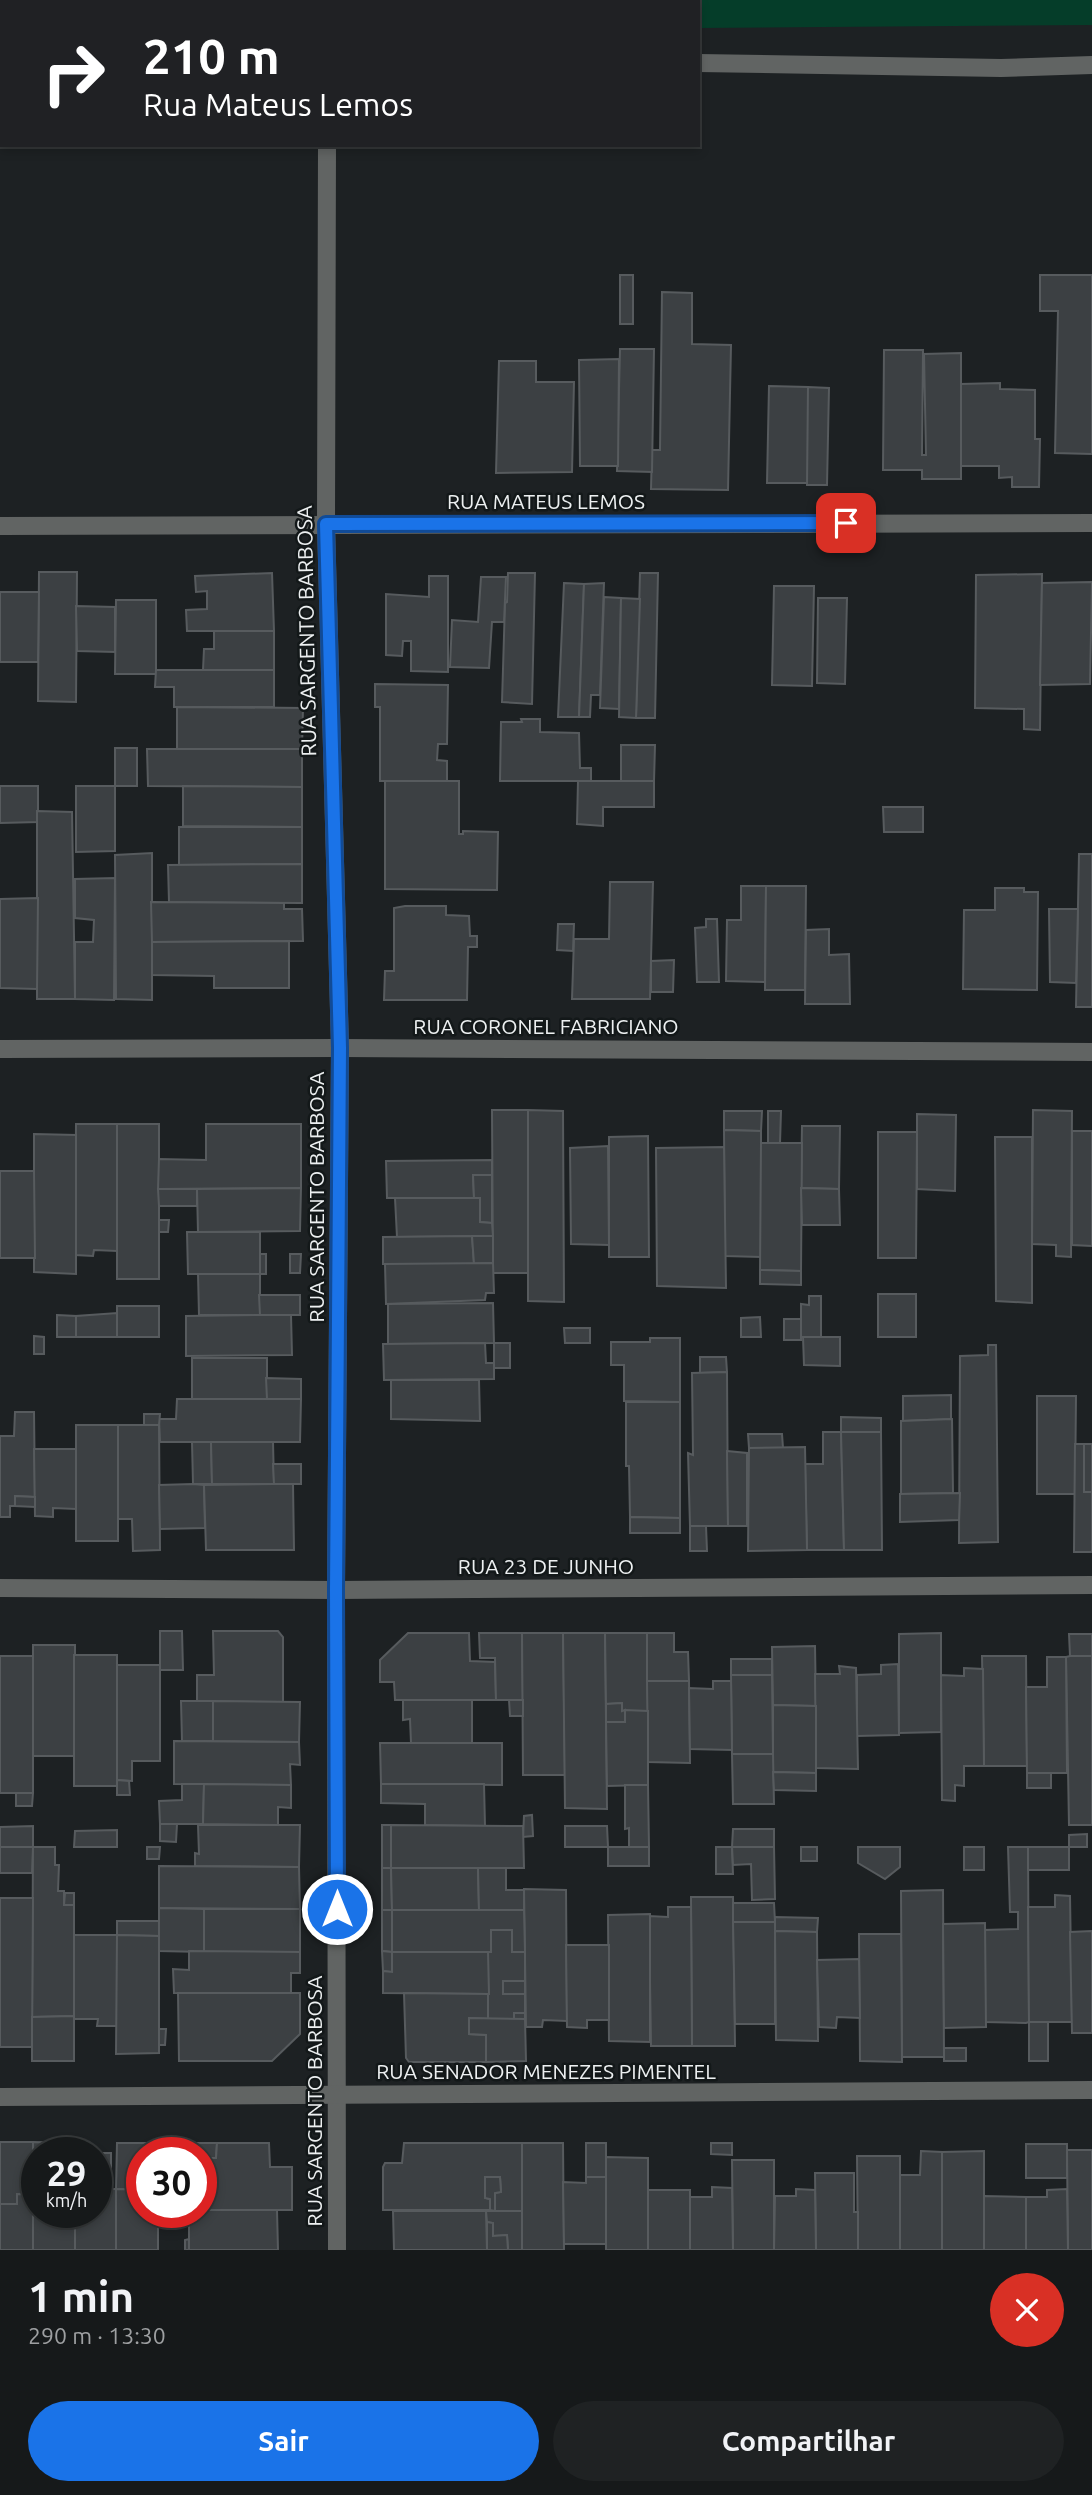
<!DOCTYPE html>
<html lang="pt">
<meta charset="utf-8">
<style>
:root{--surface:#16191a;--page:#1f2223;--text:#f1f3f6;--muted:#9ea0a2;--line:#353839;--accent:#1a73e8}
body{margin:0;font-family:Ubuntu,sans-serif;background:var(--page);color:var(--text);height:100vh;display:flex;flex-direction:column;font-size:26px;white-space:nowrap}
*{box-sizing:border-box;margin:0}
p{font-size:23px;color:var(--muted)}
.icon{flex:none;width:38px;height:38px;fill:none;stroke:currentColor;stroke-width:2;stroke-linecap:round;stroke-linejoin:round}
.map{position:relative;height:2250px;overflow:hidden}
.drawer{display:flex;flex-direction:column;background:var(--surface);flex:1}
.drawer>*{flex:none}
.top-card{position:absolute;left:0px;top:0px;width:700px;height:147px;box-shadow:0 4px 10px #0003,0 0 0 2px var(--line);background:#202124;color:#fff;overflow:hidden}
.speed{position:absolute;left:21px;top:2137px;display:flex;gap:14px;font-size:35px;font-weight:700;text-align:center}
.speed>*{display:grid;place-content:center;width:91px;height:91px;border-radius:50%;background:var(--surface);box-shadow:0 4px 10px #0003,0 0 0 2px var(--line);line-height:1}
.speed small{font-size:18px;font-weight:400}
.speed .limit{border:10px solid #d22;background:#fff;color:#111}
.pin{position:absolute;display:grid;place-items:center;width:60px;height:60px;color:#fff;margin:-30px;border-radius:14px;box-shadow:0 4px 10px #0006}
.me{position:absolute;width:77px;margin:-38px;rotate:0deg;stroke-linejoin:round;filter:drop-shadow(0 0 5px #0008)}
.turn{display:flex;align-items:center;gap:24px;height:147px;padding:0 28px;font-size:32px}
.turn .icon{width:91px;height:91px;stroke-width:2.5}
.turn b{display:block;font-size:49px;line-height:60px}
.round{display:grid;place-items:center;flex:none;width:74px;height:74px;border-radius:37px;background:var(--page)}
.summary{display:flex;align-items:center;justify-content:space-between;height:119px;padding:0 28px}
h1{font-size:42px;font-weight:700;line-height:52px}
.action{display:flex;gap:14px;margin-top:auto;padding:14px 28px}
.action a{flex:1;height:80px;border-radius:42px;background:var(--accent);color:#fff;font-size:28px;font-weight:700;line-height:80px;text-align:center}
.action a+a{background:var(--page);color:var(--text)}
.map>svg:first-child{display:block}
</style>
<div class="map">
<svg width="1092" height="2250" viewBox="0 0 1092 2250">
<rect width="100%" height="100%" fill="#1d2123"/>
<path fill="#053d29" d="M356 0H1092V25L698 28V2H356Z"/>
<g fill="#193370">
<path d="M0 0H304L305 2H2L0 31Z"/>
<path d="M346 0H495L346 2Z"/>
</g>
<g fill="#3c4043" stroke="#575b5e" stroke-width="2">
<rect x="620" y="275" width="13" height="49"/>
<path d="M1040 275H1092V454L1055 453 1058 311H1040Z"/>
<path d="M662 292 692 293V344L731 345 728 490 651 489 652 450H660Z"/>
<path d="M620 349H654L652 472 617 471Z"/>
<path d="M884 350H923L922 455H926L924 354 961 353V479H922V470H883Z"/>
<path d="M619 359 618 466H580L579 360Z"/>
<path d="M499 361H536V382H574L572 472 496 473Z"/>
<path d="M1000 383V389L1035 390V439H1040L1039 487H1012V477L999 478V466H961V384Z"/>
<path d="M769 386 808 387V483H767Z"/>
<path d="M808 387 829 388 827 485H807Z"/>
<path d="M39 572H77L76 702 38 701Z"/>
<path d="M272 573 274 631H187L186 610 207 609V591L196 592 195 576Z"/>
<path d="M508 573H535L532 704 502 702 505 603 507 602Z"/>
<path d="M640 573H658L655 718H636Z"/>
<path d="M1042 574 1040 730 1024 729V709L975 708 976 575Z"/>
<path d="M429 576H448V672L411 671V641H403L402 656 386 655V594L429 597Z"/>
<path d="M481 577H506L504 622H492L489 668 450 667 452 620 478 622Z"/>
<path d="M1092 582 1090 684 1040 685 1042 583Z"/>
<path d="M564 583 584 584 579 717H558Z"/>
<path d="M604 583 600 695H591L590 717H579L584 584Z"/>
<path d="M774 586H814L812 686 772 685Z"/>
<path d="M0 592H39L38 662H0Z"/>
<path d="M604 597 621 598 619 709 600 708Z"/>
<path d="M621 598 640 599 636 718 619 717Z"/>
<path d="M818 598H847L845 684 817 683Z"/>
<path d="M116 600H156V674H115Z"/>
<path d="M76 606 115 607V652L77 651Z"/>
<path d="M214 631H274V670H203L204 649H214Z"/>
<path d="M156 670H274V707H174V687H155Z"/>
<path d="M375 684 448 685 447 744H438L437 760 447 761V781H380V707H375Z"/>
<path d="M177 707 303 708 302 749H177Z"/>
<path d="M521 719H540V732L579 733 580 768H591V781H500L501 722H522Z"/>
<path d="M621 745H655L654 781H621Z"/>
<rect x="115" y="748" width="22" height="38"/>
<path d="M147 749H302V787L148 786Z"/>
<path d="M385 781H459V834H463V831L498 832 497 890 385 889Z"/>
<path d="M578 781H654V807H603V826L577 824Z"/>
<path d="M0 786H38V822L0 823Z"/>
<path d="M76 786H115V851L76 852Z"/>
<path d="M183 786 302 787V827L183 826Z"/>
<path d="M883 807H923V832H884Z"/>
<path d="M37 811 72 812 75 999H37Z"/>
<path d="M179 827H302V864L179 865Z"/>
<path d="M152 853V1000L116 999 115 855Z"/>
<path d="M1079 854H1092V1007H1076Z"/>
<path d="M302 864V903L169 902 168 865Z"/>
<path d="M115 878 114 1000 75 999V942H93L94 920 75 918V879Z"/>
<path d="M610 882H653L650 999H572L574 939H609Z"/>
<path d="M741 886H766L765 982 726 981 727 920H741Z"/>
<path d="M766 886H806L805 990H765Z"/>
<path d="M995 888H1024V892H1038L1037 990 963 989 964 910H995Z"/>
<path d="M38 898 37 989 0 988V899Z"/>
<path d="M151 902 284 903V909H302L303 941 152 942Z"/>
<path d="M405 906H446V915L469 916 470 936H477V947H468L467 1000H384L385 971H394V908Z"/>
<path d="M1049 909H1078L1076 983 1050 982Z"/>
<path d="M706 919H717L719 982H697L695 928 706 927Z"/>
<path d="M558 924H574L573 951 557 950Z"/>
<path d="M829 929V955L849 954 850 1004H805L806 930Z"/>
<path d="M289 941V988H214V976L152 975V942Z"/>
<path d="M674 960 673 992H651V961Z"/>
<path d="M492 1110H528V1273H493Z"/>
<path d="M528 1110 563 1111 564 1302 528 1301Z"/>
<path d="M1033 1110 1072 1111 1071 1257 1056 1256V1245L1032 1244Z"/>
<path d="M724 1111H762L761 1131 724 1130Z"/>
<path d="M768 1111H781L780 1143H768Z"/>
<path d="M917 1114 956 1115 955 1191 917 1189Z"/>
<path d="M76 1124H117V1251L94 1250 93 1256 75 1255Z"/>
<rect x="117" y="1124" width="42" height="155"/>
<path d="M206 1124H301V1188L158 1189 159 1159 206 1160Z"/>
<path d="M802 1126H840L839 1189 801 1188Z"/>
<path d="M724 1130 761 1131V1257L725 1256Z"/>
<path d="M1072 1131H1092V1246L1072 1245Z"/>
<path d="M878 1132H917L916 1258H878Z"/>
<path d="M34 1134 76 1135V1274L34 1272Z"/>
<path d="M648 1136 649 1257H609V1137Z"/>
<path d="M995 1137H1032V1303L996 1301Z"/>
<path d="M761 1143H802L801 1271 760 1270Z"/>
<path d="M608 1146 609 1245 571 1244 570 1148Z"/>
<path d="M724 1147 726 1288 657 1286 656 1148Z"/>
<path d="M492 1160V1175H473L474 1198H387L386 1161Z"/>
<path d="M0 1171H34L35 1258H0Z"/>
<path d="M473 1175H492V1223L480 1222V1198H474Z"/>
<path d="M301 1188 300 1231 198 1232 197 1189Z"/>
<path d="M801 1188 839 1189 840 1225H802Z"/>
<path d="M158 1189H197V1206H159Z"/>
<path d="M395 1198H480V1222L492 1223 493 1236 397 1237Z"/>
<path d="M159 1220H169L168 1232H159Z"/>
<path d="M187 1232H260V1274H188Z"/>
<path d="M472 1236 474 1264H383V1237Z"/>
<path d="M472 1236H493V1263L474 1264Z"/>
<rect x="260" y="1254" width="6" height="20"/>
<path d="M290 1254H301L300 1273H290Z"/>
<path d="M493 1263 494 1293H486L485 1300 386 1304 385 1264Z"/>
<path d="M760 1270 801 1271V1285L760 1284Z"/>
<path d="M198 1274H260V1315H199Z"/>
<rect x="878" y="1294" width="38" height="43"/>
<path d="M259 1295H300V1315H260Z"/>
<path d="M809 1296H821V1337H801V1304L809 1305Z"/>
<path d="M493 1303 494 1343 388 1344V1304Z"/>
<rect x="117" y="1306" width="42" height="31"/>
<path d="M117 1313V1337H76V1316Z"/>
<path d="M57 1315 76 1316V1337H57Z"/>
<path d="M260 1315H291L292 1355 186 1356V1316Z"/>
<path d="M760 1317 761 1337H741V1318Z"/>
<rect x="784" y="1319" width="17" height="21"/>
<path d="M564 1328H590V1343H565Z"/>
<path d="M34 1336 44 1337V1354H34Z"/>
<path d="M803 1337H840V1366L804 1365Z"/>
<path d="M650 1338H680V1402L624 1401V1365H611V1342H650Z"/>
<path d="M485 1343 486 1363H494V1379L384 1380 383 1344Z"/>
<rect x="494" y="1343" width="16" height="25"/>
<path d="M988 1345H996L998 1542 959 1543 960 1356 988 1355Z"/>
<path d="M700 1357H726L727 1372 700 1373Z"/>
<rect x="192" y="1358" width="75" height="41"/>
<path d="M727 1372 728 1526H690L688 1453 693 1455 692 1373Z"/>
<path d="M266 1378 301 1379V1399H267Z"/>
<path d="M391 1380H479L480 1421 391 1419Z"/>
<path d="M951 1395V1419L903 1421V1396Z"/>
<path d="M1037 1396H1076L1075 1494H1037Z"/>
<path d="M177 1399H301L300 1442H160L159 1419H176Z"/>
<path d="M626 1402H680V1518L630 1517 629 1466H626Z"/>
<path d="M15 1412H34L35 1497 15 1496V1506H10V1517H0V1436H14Z"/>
<path d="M144 1414H160L159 1425H144Z"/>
<path d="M841 1417 881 1418V1432H841Z"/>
<path d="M952 1419 953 1493 901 1494V1421Z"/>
<rect x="76" y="1425" width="42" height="116"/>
<path d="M118 1425H159L160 1550 133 1551 132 1519H118Z"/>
<path d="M823 1432H841L844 1550H807L805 1464H823Z"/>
<path d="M841 1432H881L882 1550H844Z"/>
<path d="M748 1434H782L783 1448H749Z"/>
<path d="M192 1442H211L212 1484H193Z"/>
<path d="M211 1442H273L274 1484H212Z"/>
<path d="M1075 1444H1084V1492H1092V1552H1074Z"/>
<rect x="1084" y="1444" width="8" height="48"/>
<path d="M805 1447 807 1550 748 1551 749 1448Z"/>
<path d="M34 1449H76V1509L53 1508V1517L35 1516Z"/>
<path d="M727 1451 747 1453V1526H728Z"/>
<path d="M273 1464H301V1484H274Z"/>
<path d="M193 1484 204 1485 205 1528 160 1529 159 1485Z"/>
<path d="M274 1484H293L294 1550H206L204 1485Z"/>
<path d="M960 1493 959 1520 900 1522V1494Z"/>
<path d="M15 1496 35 1497V1507L15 1506Z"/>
<path d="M630 1517 680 1518V1533H630Z"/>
<path d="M690 1526H706L707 1551H690Z"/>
<path d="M160 1631H182L183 1670H160Z"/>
<path d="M213 1631H278L283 1637V1702L197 1701V1675H214Z"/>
<path d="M408 1633H469L470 1661 495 1662 496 1700H395L394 1682H380V1660Z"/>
<path d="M479 1633H522L523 1700H496L495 1658H480Z"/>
<path d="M522 1633H563L565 1775H523Z"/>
<path d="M563 1633H605L607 1809 565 1808Z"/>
<path d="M605 1633H647L648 1711H622V1703L606 1704Z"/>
<path d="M647 1633H674V1652H688L689 1681H647Z"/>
<path d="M941 1633V1732L899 1733V1634Z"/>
<path d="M1069 1634H1092V1656H1070Z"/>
<rect x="33" y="1645" width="42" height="111"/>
<path d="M815 1646 816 1706 773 1705 772 1647Z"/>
<rect x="74" y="1655" width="43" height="131"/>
<rect x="0" y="1656" width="33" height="137"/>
<path d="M982 1656H1026L1027 1766H984Z"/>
<path d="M1070 1656H1092V1825H1069L1066 1657Z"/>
<path d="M1047 1657H1066L1067 1773H1027L1026 1687H1047Z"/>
<rect x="731" y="1659" width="41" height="16"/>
<path d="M898 1664 899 1735 857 1736V1675L881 1674V1665Z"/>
<path d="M117 1665H160V1761H132V1781L117 1780Z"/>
<path d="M839 1666 856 1668 858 1769 816 1768 815 1674H840Z"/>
<path d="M964 1668 983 1669 984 1766H964V1786L955 1785V1801L942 1800 941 1675 964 1676Z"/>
<path d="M731 1675H772L773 1754H732Z"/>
<path d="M647 1681H689L690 1763 648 1762Z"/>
<path d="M713 1681H731L732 1750 690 1749 689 1688 713 1689Z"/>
<path d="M403 1700H472V1743H411L410 1719 403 1720Z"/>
<path d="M509 1700H523V1716H510Z"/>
<path d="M181 1701H213V1741H182Z"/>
<path d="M213 1701 300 1702 299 1742 213 1741Z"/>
<path d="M622 1703V1711L625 1710V1722H606V1704Z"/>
<path d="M773 1705 816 1706V1773L773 1772Z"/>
<path d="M625 1710 648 1711V1785L607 1786 606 1722H625Z"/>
<path d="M174 1741 299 1742 300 1765 290 1764 291 1785 174 1784Z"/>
<path d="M380 1743H502V1785L381 1784Z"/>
<path d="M732 1754H773L774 1804H733Z"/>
<path d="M773 1772 816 1773V1791L774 1790Z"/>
<rect x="1027" y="1773" width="24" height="15"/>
<path d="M117 1780 129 1781 130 1795H117Z"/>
<path d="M182 1784H204L203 1824H160L159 1801 182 1800Z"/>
<path d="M204 1784 291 1785V1808L278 1807V1825L203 1824Z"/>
<path d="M381 1784H484L485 1826 425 1825V1804L381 1803Z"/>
<path d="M625 1785H648L649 1847H629V1828L625 1829Z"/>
<path d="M16 1793H33L32 1806H16Z"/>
<path d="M532 1815 533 1836 523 1837 524 1816Z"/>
<path d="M160 1824H177L176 1842 160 1841Z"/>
<path d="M198 1825H300L299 1867 195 1866V1853L199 1854Z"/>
<rect x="382" y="1825" width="9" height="43"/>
<path d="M391 1825 523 1826 524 1868H391Z"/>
<path d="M33 1826V1847H0V1827Z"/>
<path d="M565 1826H607L608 1847H565Z"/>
<path d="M733 1829H774V1847H732Z"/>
<path d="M117 1830V1847H74L75 1831Z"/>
<path d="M1087 1834V1847H1069V1835Z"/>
<path d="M0 1847H33L32 1873H0Z"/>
<path d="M33 1847H55V1865H59L58 1891H64V1905H74V2016L32 2017Z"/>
<path d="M147 1847H160L159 1859H147Z"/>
<rect x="608" y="1847" width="41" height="19"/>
<path d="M716 1847H732L733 1874H716Z"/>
<path d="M732 1847H774L775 1899 752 1900 751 1864 733 1865Z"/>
<rect x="801" y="1847" width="16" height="14"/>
<path d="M858 1847H900V1867L885 1879 858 1863Z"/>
<rect x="964" y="1847" width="20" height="23"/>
<path d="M1008 1847H1028L1029 2022 1026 2023 985 2022 984 1930 1018 1929V1912H1010Z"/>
<rect x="1028" y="1847" width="41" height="23"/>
<path d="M159 1866 299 1867 300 1909 159 1908Z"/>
<path d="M382 1868H391L392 1910H382Z"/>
<path d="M391 1868H478L479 1911 392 1910Z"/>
<path d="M478 1868H506V1890H524V1910L479 1911Z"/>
<path d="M524 1889 566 1890 567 2021 543 2020 542 2027H526Z"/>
<path d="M943 1890 944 2057H902L901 1891Z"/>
<path d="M65 1893H74V1905H64Z"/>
<path d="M1055 1895 1070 1896 1072 2022H1029L1028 1907H1055Z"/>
<path d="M691 1897H733L735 2046H692Z"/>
<path d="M0 1898H33L32 2047H0Z"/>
<path d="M733 1903H774L775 1922H733Z"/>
<path d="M668 1907H691L692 2046H651L649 1916 668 1917Z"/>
<path d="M159 1908 204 1909V1952L159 1951Z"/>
<rect x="204" y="1909" width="96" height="43"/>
<path d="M382 1910H392V1952L382 1951Z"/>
<path d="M392 1910H524L525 1952H512V1930H491V1952H392Z"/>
<path d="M650 1914V2042L609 2041 608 1915Z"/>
<path d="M775 1917 818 1918 817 1932 775 1931Z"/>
<path d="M117 1921H159V1936L117 1935Z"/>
<path d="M733 1922H775V2024H735Z"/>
<path d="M985 1923 986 2027 944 2028 943 1924Z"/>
<path d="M491 1930H512V1952H525V1981H503V1994H525V2013H514V2019H488V1952H491Z"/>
<path d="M775 1931 817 1932 818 2041 776 2040Z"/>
<path d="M1092 1931V2033H1072L1070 1932Z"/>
<path d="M859 1934H901L902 2062 860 2061Z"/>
<path d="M74 1935H117V2026H97L98 2019H74Z"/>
<path d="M117 1935 159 1936V2053L116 2054Z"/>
<path d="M566 1945H609V2020H587V2028L567 2027Z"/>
<path d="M189 1951 300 1952V1973H291V1994L174 1993 173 1969 189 1970Z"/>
<path d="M382 1951 392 1952V1972L383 1971Z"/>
<path d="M392 1952H488L489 1994 383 1993V1971L392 1972Z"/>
<path d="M859 1959 860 2018 837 2017 836 2028 819 2027 817 1960Z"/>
<rect x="503" y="1981" width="22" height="13"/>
<path d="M178 1993H300V2034L272 2061H179Z"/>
<path d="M404 1993 488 1994V2019L469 2018V2034L486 2035V2062H409L406 2058Z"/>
<rect x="514" y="2013" width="11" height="6"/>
<path d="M74 2016V2061H32V2017Z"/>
<path d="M469 2018 525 2019 526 2061 486 2062V2035L469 2034Z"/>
<rect x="1029" y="2022" width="19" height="39"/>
<path d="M159 2029H166L165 2045H159Z"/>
<rect x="944" y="2048" width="22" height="13"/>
<path d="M0 2142H33V2195L17 2194V2204H0Z"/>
<path d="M33 2142 75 2143V2152H37V2212H75V2250H33Z"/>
<path d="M117 2143H158V2152H142V2190L116 2189Z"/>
<rect x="158" y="2143" width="15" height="9"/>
<path d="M197 2143H217L216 2158H201V2152H197Z"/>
<path d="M217 2143H269L270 2167H292V2210H201V2158H216Z"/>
<path d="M404 2143H522V2211H495V2193L501 2192 500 2177H485V2198L490 2199V2210H383V2167L385 2163H402Z"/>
<path d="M522 2143H563L564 2250H522Z"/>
<rect x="586" y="2143" width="20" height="34"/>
<path d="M711 2143H732V2155L711 2154Z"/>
<rect x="1026" y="2144" width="41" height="34"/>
<path d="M1067 2150H1092V2250H1068Z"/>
<path d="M921 2151 942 2152V2250H900V2175H920Z"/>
<path d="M984 2151V2250H942V2152Z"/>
<path d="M96 2153H111V2189H116V2250H75V2212H96Z"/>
<path d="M857 2156H900V2250H858Z"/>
<path d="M606 2157 648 2158V2250H606Z"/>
<path d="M732 2160H774V2250H733Z"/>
<path d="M815 2173H854V2212H858V2250H816Z"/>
<path d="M485 2177H500L501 2192 495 2193V2211L490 2210V2199L485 2198Z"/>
<path d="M586 2177H606V2244H564L563 2182 586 2183Z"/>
<path d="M712 2187 732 2188 733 2250H690V2197H712Z"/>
<path d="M116 2189 142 2190V2212H158V2250H116Z"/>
<path d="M796 2189 815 2190 816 2250H774L775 2196H796Z"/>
<path d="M1067 2189 1068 2250H1026V2197H1047V2190Z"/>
<rect x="648" y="2190" width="42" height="60"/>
<path d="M17 2194 33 2195V2250H0V2204H17Z"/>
<path d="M984 2196 1026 2197V2250H984Z"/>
<path d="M201 2210H277L278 2250H189V2212H201Z"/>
<path d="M393 2211H486L487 2250H394Z"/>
<path d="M486 2211H522V2250H508L507 2235 493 2236V2223L487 2222Z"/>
<path d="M487 2222 493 2223V2236L507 2235 508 2250H487Z"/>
<path d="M189 2239V2250H185V2240Z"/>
</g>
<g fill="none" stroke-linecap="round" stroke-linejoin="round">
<g stroke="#616463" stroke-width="18">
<path d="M321 0V2"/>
<path d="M0 63H2"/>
<path d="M698 63 1001 68 1092 65"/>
<path d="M327 145 326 524 340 1048 336 1590 337 2250"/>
<path d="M0 526 1092 523"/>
<path d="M0 1049 340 1048 1092 1052"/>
<path d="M0 1588 336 1590 1092 1585"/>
<path d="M0 2097 1092 2090"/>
</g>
</g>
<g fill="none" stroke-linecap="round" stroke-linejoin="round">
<defs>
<path id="route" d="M337 1909 336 1590 340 1048 326 524 846 523"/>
</defs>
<use href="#route" stroke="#114b97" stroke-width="18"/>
<use href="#route" stroke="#1a73e8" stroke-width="12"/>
</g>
<g text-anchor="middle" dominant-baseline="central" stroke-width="5" stroke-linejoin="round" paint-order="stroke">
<g font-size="21" fill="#edf0f1" stroke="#131819">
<text x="546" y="501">RUA MATEUS LEMOS</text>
<text transform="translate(306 631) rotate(-91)">RUA SARGENTO BARBOSA</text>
<text x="546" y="1026">RUA CORONEL FABRICIANO</text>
<text transform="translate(316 1197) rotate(-90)">RUA SARGENTO BARBOSA</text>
<text x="546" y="1566">RUA 23 DE JUNHO</text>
<text x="546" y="2071">RUA SENADOR MENEZES PIMENTEL</text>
<text transform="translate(314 2101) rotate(-90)">RUA SARGENTO BARBOSA</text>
</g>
</g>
</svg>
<div class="speed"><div>29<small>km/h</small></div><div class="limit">30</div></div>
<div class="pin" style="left:846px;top:523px;background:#d93025"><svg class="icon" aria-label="arrive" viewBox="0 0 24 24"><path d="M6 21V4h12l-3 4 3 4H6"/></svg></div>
<svg class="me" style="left:337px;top:1909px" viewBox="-20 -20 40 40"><circle r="17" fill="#1a73e8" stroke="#fff" stroke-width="3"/><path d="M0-11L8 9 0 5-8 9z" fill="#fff"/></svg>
<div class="top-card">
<div class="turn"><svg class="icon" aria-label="right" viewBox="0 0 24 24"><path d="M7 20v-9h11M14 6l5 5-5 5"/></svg><div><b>210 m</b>Rua Mateus Lemos</div></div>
</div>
</div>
<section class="drawer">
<div class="summary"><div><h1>1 min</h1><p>290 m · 13:30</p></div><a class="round" style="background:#d93025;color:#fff"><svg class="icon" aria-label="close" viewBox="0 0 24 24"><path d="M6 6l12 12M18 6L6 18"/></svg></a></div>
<div class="action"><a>Sair</a><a>Compartilhar</a></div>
</section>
